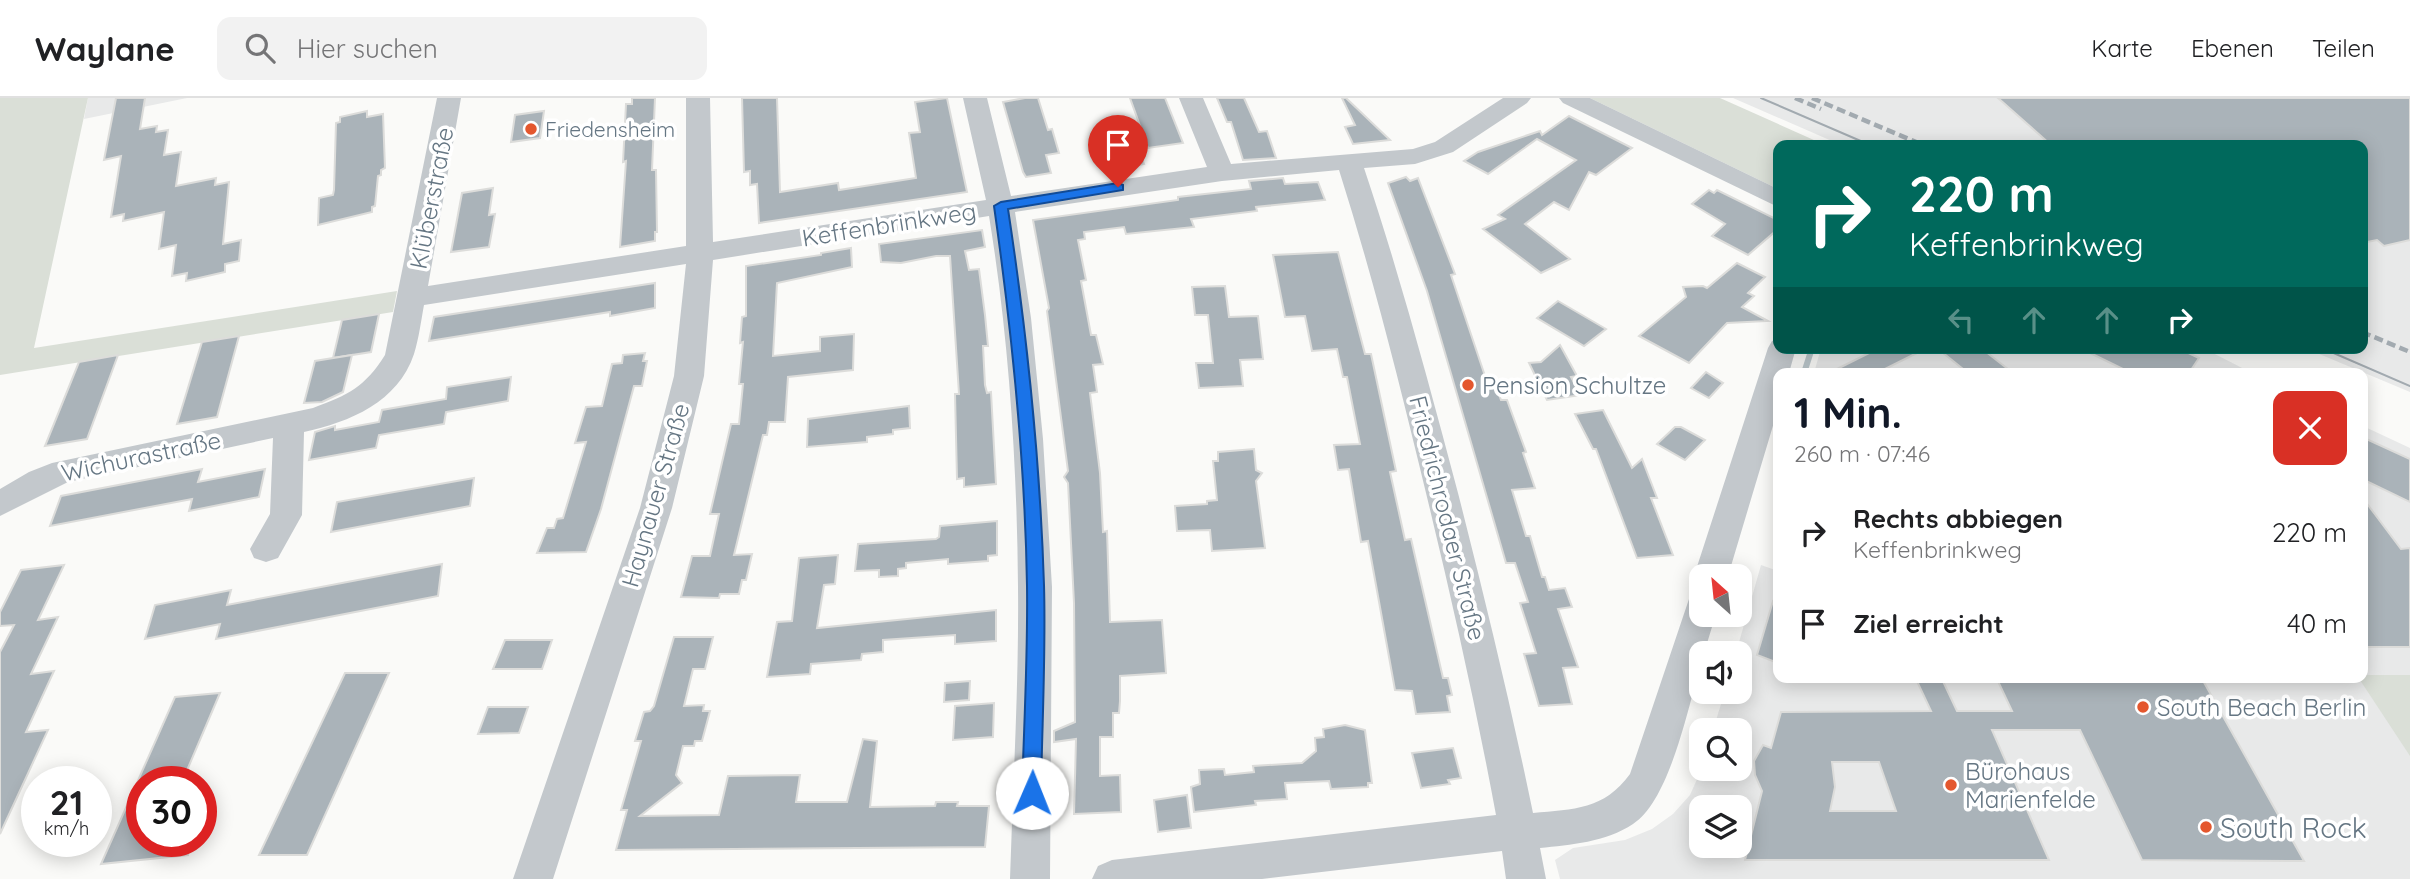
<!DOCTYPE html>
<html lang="de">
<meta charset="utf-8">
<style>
:root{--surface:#fff;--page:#f2f2f2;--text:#202124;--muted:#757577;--line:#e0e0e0;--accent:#111827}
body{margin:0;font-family:Quicksand,sans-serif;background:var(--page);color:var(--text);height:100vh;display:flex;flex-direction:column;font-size:26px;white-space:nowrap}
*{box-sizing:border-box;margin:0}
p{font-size:23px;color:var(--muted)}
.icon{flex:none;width:38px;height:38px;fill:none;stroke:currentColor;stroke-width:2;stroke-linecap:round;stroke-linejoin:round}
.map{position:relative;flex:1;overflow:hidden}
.sheet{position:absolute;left:1773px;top:270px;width:595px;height:315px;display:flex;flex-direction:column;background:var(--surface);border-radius:14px;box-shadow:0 4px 18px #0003}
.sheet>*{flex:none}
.hud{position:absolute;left:1773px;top:42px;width:595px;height:214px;border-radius:14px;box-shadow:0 4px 18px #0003;background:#00695c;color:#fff;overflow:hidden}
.needle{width:46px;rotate:333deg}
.fabs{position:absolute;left:1689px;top:466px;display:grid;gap:14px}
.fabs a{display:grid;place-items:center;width:63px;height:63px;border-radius:14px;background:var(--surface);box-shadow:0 4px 18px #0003;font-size:35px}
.speed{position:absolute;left:21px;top:668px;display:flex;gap:14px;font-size:35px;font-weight:700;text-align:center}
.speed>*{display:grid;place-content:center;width:91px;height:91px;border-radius:50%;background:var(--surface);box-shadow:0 4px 18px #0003;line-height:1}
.speed small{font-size:18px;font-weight:400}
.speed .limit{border:10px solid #d22;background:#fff;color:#111}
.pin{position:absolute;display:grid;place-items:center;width:60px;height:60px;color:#fff;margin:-72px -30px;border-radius:50% 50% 50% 0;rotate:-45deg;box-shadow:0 0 7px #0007}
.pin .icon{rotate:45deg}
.me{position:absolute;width:77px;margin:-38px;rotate:1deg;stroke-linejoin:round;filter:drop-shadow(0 0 5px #0008)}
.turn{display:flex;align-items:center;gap:24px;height:147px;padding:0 21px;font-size:32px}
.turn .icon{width:91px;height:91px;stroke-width:2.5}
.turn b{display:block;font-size:49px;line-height:60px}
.lanes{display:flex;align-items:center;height:66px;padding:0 21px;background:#0003;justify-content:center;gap:35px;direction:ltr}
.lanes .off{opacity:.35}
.round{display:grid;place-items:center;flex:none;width:74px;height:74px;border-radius:14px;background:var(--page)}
.summary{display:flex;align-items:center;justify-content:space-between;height:119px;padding:0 21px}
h1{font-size:42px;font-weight:800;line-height:52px;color:var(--accent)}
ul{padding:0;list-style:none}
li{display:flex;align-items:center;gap:21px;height:91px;padding:0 21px}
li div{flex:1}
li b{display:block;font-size:26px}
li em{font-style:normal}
header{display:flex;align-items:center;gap:42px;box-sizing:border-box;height:98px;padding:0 35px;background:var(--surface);border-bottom:2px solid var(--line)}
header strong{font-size:33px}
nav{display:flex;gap:38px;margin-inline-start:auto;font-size:24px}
.search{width:490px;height:63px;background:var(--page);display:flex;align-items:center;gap:18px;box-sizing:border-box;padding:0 24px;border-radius:14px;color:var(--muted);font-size:26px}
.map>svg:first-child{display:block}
</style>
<header>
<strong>Waylane</strong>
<div class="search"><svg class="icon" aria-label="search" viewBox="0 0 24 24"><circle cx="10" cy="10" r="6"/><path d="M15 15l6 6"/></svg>Hier suchen</div>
<nav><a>Karte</a><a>Ebenen</a><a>Teilen</a></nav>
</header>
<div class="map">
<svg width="2410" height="781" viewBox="0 0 2410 781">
<rect width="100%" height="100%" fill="#fafaf8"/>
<g fill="#e8e9e9" fill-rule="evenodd">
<path d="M88 0H187L84 21Z"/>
<path d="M1733 0H2410V294L2305 250H2362V47H1841Z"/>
<path d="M1821 250H2203L2252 275H1814Z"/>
<path d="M2363 328 2410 350V781H1560L1555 762 1573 750 1625 742 1652 731 1673 716 1690 697 1702 670H1740V632H1713L1725 593H1740V555H1736L1761 467 1778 473V579H2362ZM1701 709H1740V747H1701Z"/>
</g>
<g fill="#dadfd7">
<path d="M0 0H88L34 250 397 193 393 214 0 277Z"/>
<path d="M1590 0H1720L1825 47H1778V91Z"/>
<path d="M2363 577H2410V658L2358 579Z"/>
</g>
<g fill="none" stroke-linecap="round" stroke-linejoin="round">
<path stroke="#bbc7cb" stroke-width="6" d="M1804 275 1812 250"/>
</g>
<g fill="#aab3b9" stroke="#dcdcda" stroke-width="2" fill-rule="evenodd">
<path d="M116 0H145L140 31 157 28 156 34 168 32 164 57 181 54 176 88 216 80 215 87 229 84 223 146 241 142 239 163 225 166V174L186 183 187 175 172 178 176 147 159 151 164 114 123 123 124 116 111 119 121 58 104 62Z"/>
<path d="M632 0H655L652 72H656L657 134H655V143L620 149 626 63 623 64 626 6H632Z"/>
<path d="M742 0H777L780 94 838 85 839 92 916 80 909 35 920 34 915 4 947 0 967 94 759 125 757 86 750 87V73L744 74Z"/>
<path d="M1025 0H1038L1048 32 1052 31 1059 55 1046 57 1051 75 1026 79 1023 74 1003 4Z"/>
<path d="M1130 0H1165L1183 45 1148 50Z"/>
<path d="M1217 0H1244L1259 34 1267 33 1276 60 1243 62 1231 24H1227Z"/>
<path d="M1342 0H1346L1390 42 1353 46 1345 29 1355 27Z"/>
<path d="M1998 0H2410V142L2384 148 2377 142 2362 145V47H2051Z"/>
<path d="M367 13V19L383 16 385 70 381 72V77L378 78 375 108 372 109V114L318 127 319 100 333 97 334 92 336 25 340 24V19Z"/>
<path d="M544 13 540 40 511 44 515 17Z"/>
<path d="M1569 18 1632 50 1596 77 1589 74 1569 112 1554 104 1525 126 1570 161 1541 175 1483 131 1505 121 1498 117 1576 62 1537 41 1488 76 1464 63 1478 54 1540 33 1542 37Z"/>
<path d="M1136 45 1144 66 1110 72 1102 51Z"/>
<path d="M1406 79 1410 83 1418 80 1455 176 1451 177 1487 284 1494 283 1501 302H1507L1526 354 1523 355 1535 390 1512 392 1526 438H1530L1542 479H1545L1549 492 1565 490 1572 509 1558 511 1578 569 1563 570 1572 606 1539 608 1533 587 1524 556 1536 555 1520 505 1528 504 1515 465H1506L1427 193 1388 85Z"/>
<path d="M1283 80 1285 86 1318 84 1325 102 1256 109 1257 113 1191 121 1194 129 1126 136 1124 129 1084 134 1085 141 1078 142 1086 182 1081 183 1091 237H1096L1103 266 1093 267 1097 294 1090 295 1100 375 1103 434 1107 433 1110 524 1162 522 1166 575 1120 578V603L1119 615H1113V639H1100V678L1120 677 1121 714 1074 716 1076 641 1054 644V633L1075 624 1074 505 1068 385 1064 379 1068 373 1047 213 1049 210 1033 122 1178 102V99L1251 91 1249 83Z"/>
<path d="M493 90 489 117 495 116 489 149 451 154 462 95Z"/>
<path d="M1709 92 1714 95 1717 92 1778 122V131L1748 157 1712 138 1725 126 1692 106Z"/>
<path d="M982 132 985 149 965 153 969 172 979 171 985 217 988 248H983L985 287 987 295 991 294 996 386 964 389V380L957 381 955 296H959L950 158H936L901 165 881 164 879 146Z"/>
<path d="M851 150 852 169 777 185 773 258 820 253V239L854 236 853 272 788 279 785 324H769L767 337H763L734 457 752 456 746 482H742L739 496H720L719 500 681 499 692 458H710L719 416H710L731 326H739L743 286H739L743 244 740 245 742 219 746 218V168L821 157V155Z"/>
<path d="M1338 154 1365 256H1371L1396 373 1390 374 1405 442 1411 441 1443 580H1448L1452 597 1447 598 1450 614 1416 616 1412 593 1395 592 1368 443 1361 444 1349 371 1338 372 1334 347 1360 346 1347 279H1343L1337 251 1312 253 1305 218 1285 219 1273 157Z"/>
<path d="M1737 165 1765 179 1748 195 1754 198 1742 209 1768 223 1727 225 1689 265 1639 238 1686 199 1683 189 1703 188 1707 190Z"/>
<path d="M655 185V210L610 218V214L429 243 434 219Z"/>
<path d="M1225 188 1229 219 1258 218 1263 261 1240 262 1243 288 1199 290 1196 265H1213L1208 217H1195L1192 189Z"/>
<path d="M1558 203 1606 231 1584 248 1537 220Z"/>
<path d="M379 216 371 254 333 260 342 222Z"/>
<path d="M239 238 217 319 177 326 202 244Z"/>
<path d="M1560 247 1577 278 1571 279 1581 297 1547 302 1529 265 1541 264Z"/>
<path d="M1879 250H1927L1877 275H1829Z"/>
<path d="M1937 250H1981L2013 275H1968Z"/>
<path d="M2080 250H2178L2199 260 2189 275H2131Z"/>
<path d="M645 255 643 263H647L642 288H634L601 411 586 454 537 455 547 430H554L557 421 563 420 586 344 575 345 586 309 602 308 612 266 622 265 623 257Z"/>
<path d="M118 257 87 341 45 348 79 264Z"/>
<path d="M352 257 343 294 322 304 304 305 315 263Z"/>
<path d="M1706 274 1723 285 1709 300 1691 290Z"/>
<path d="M511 279 508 303 446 314 444 326 379 337 376 350 309 362 315 334 335 328V332L379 324 382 312 446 301 447 289Z"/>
<path d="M909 308 910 330 893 332V336L867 339V344L807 349 808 321Z"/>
<path d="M1603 312 1632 370 1642 361 1657 400H1651L1673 457 1637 460 1596 351H1593L1575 316Z"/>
<path d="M1675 329H1681L1705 342 1685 362 1657 346Z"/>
<path d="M2362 339 2410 361V404L2362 381Z"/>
<path d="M1254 351 1256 372 1262 375 1256 383 1265 450 1212 453 1210 432 1177 433 1175 408 1207 406V403L1217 402 1213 363H1218V354Z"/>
<path d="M202 371 198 384 265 371 259 399 189 413 192 401 50 428 61 398Z"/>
<path d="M474 380 470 408 331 434 337 404Z"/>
<path d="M2362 399 2401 451 2410 450V549H2362Z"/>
<path d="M997 423V457L988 458V463L948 466V461L906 465V470L898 471V478L879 479V472L855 473 858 446 936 441 939 439 940 428Z"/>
<path d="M838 457 835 486 824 487 817 530 996 512V543L955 546V537L883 542V554L862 556 861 562 811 566 810 576 767 579 777 524 792 523 799 460Z"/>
<path d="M442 466 438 498 216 541 220 526 145 541 155 507 231 492 227 507Z"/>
<path d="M64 467 38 522 58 519 31 576 54 573 26 634 48 632 0 736V554L14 527 0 528V514L21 472Z"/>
<path d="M1773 503 1778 504V565L1757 557Z"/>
<path d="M674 539H713L705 571H693L684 608 704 607 703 613H710L702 643H695L694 648H683L676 677 682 685 640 718 719 717 728 678 800 677 796 704H847L863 641 877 643 870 709 935 708 936 704H958L957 708H989L985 749 616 752 627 712H621L641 643H635L644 614 650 613 654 608Z"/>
<path d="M505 542H552L542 571H493Z"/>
<path d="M345 575H389L307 757H259Z"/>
<path d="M1915 579H1941L1957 613H2012L1996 579H2201L2304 763 2142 762 2080 632H1992L2049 762H1745L1762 693 1755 677 1754 663 1763 647 1771 650 1781 614 1931 613ZM1832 664H1879L1896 713H1830L1835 689Z"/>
<path d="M970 583 969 602 944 604 945 585Z"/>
<path d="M220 595 182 684H142V744H187L188 757 101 766 175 599Z"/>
<path d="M994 605 993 639 953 642 955 608Z"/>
<path d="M488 609H528L519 635 478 636Z"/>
<path d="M1345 627 1365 632 1372 685H1368V689L1331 691 1329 683 1285 685 1287 701 1255 703 1256 707 1194 714 1191 689 1200 686 1199 672 1224 671 1225 677 1254 674 1253 668 1302 665 1316 653 1315 640 1324 639 1323 631Z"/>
<path d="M1453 650 1461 680 1448 682 1450 686 1421 690 1412 655Z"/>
<path d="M1187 697 1191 730 1158 734 1154 702Z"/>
</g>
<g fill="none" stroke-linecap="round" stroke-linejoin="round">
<g fill="#c3c8cc" fill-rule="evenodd">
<path d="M437 0H461L428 188 686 148V0H710L713 144 986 102 963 0H987L1011 98 1207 69 1179 0H1203L1231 66 1413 51 1435 44 1503 0H1531L1527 5 1453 54 1415 66 1364 70C1400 177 1429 286 1458 395 1485 501 1511 608 1533 715 1574 711 1604 712 1630 676L1689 501 1701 497V516H1716L1704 555H1701V566C1688 609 1670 702 1633 726 1606 744 1570 747 1540 750L1546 781H1506L1502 753 1262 781H1092L1098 768 1112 762 1496 717C1476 609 1452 502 1426 395 1400 287 1373 179 1339 72L1222 83 1015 114 1031 220 1043 341 1052 489 1050 781H1010C1013 684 1019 586 1018 489 1017 366 1009 240 989 118L713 162 704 278 672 410 553 781H513L640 410 674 278 686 166 424 207C421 223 419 240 414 256 398 304 350 324 304 334L302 417 278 460 266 464 254 460 250 451 270 416 273 340 68 384 0 418V391L29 374 52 365 313 310C348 297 365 289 385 257Z"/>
<path d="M1559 0H1590L1778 91V109L1563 5Z"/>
<path d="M1778 241V250H1796L1789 275H1778V311L1728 478H1701V488L1694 478 1768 250 1772 243Z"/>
</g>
<g stroke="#a2aab0" stroke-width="2">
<path d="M1761 0 1870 47"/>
<path d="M2322 250 2410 288"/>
</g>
<g stroke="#a2aab0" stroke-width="4.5" stroke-dasharray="9 4.5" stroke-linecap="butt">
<path d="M1795 0 1821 11"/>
<path d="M1812 0 1923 47"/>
<path d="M2362 234 2410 254"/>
</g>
</g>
<path fill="#1a73e8" stroke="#114b97" stroke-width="2" d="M1118 85 1123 87V92L1008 111C1027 236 1040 361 1044 487 1046 556 1042 626 1041 695L1039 701 1032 703 1025 701 1022 695C1024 626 1028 557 1027 488 1025 361 1012 234 994 108L1001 104Z"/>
<g fill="#e4572e" stroke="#fff" stroke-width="2.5">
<circle cx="531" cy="31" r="7"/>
<circle cx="1468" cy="287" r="7"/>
<circle cx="2143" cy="609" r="7"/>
<circle cx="1951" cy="687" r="7"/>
<circle cx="2206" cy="729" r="7"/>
</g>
<g text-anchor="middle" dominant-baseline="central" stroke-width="7" stroke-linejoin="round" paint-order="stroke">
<g font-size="21" fill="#657683" stroke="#fff" text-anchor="start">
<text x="545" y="31">Friedensheim</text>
</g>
<g font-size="24" fill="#657683" stroke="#fff">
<text transform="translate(431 100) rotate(-79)">Klüberstraße</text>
<text transform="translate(889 126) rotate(-9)">Keffenbrinkweg</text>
<text transform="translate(141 358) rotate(-12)">Wichurastraße</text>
<text transform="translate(655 397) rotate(-74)">Haynauer Straße</text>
<text transform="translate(1448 420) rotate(76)">Friedrichrodaer Straße</text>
</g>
<g font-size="24" fill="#657683" stroke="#fff" text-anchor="start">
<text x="1482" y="287">Pension Schultze</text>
<text x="2157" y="609">South Beach Berlin</text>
<text x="1965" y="673">Bürohaus<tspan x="1965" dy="28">Marienfelde</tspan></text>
</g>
<g font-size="28" fill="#657683" stroke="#fff" text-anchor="start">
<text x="2220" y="729">South Rock</text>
</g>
</g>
</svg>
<div class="fabs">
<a><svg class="needle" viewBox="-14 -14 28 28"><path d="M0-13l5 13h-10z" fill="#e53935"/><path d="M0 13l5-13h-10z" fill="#757577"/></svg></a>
<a><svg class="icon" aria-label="sound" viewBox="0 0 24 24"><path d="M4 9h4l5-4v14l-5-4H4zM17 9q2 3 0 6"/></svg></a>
<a><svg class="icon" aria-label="search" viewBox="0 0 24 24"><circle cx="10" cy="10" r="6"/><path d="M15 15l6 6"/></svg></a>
<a><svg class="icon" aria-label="layers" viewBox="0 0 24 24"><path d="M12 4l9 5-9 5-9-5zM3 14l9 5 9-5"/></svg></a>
</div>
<div class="speed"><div>21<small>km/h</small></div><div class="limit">30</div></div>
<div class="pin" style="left:1118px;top:89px;background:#d93025"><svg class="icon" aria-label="arrive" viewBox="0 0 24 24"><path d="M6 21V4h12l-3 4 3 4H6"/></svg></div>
<svg class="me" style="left:1032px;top:695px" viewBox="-20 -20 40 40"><circle r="19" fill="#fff"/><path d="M0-13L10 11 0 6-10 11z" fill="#1a73e8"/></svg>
<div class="hud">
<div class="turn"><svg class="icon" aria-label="right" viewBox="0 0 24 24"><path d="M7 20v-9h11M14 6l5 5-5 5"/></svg><div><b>220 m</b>Keffenbrinkweg</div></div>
<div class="lanes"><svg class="icon off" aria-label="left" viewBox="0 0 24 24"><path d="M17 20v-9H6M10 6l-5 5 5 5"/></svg><svg class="icon off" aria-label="ahead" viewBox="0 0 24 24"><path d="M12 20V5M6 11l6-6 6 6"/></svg><svg class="icon off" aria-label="ahead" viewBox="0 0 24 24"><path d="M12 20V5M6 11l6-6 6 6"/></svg><svg class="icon" aria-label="right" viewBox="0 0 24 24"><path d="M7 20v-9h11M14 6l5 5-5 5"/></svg></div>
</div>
<section class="sheet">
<div class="summary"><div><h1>1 Min.</h1><p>260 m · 07:46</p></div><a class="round" style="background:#d93025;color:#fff"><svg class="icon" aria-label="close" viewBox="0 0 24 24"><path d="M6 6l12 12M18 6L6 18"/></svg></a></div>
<ul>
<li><svg class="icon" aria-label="right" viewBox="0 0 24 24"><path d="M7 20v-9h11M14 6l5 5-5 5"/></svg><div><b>Rechts abbiegen</b><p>Keffenbrinkweg</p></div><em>220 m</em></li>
<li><svg class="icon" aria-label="arrive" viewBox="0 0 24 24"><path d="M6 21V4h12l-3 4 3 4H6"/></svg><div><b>Ziel erreicht</b></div><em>40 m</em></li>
</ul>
</section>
</div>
